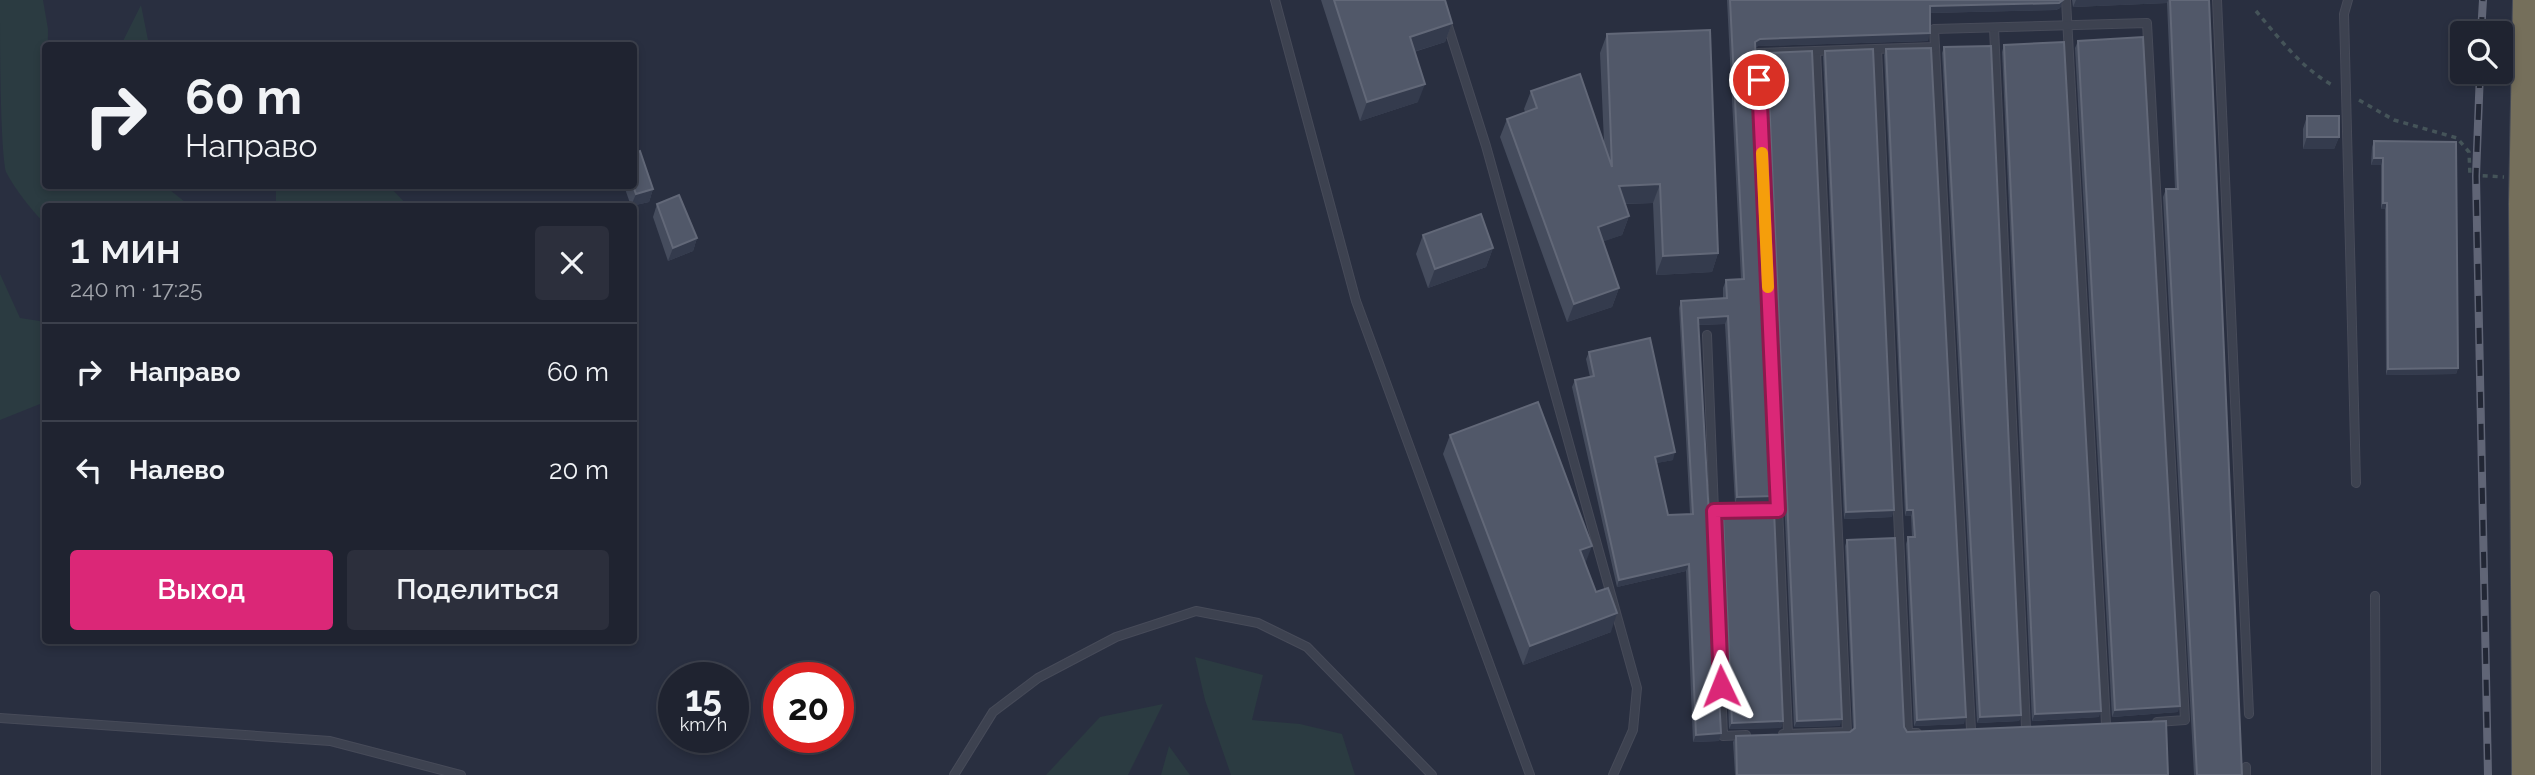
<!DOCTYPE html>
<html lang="ru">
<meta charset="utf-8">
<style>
:root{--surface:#1f2330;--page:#2c2f3c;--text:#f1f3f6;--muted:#a1a4ab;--line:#3c404c;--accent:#db2777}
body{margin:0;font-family:Raleway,sans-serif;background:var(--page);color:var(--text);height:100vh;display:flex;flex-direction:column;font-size:26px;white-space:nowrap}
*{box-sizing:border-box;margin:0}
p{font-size:23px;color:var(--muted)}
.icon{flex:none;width:38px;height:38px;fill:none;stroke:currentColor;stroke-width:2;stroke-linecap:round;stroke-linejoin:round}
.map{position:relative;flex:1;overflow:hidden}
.side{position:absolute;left:42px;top:203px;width:595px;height:441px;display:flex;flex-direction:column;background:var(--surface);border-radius:7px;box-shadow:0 4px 10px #0003,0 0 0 2px var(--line)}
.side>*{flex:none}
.banner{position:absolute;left:42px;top:42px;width:595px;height:147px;border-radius:7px;box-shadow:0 4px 10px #0003,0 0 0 2px var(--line);background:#1f2330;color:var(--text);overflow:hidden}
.fabs{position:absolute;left:2450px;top:21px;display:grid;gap:14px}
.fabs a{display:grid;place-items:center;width:63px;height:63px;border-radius:7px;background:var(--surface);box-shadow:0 4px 10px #0003,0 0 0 2px var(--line);font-size:35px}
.speed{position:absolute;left:658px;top:662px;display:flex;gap:14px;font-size:35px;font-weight:700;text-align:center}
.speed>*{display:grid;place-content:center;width:91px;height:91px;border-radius:50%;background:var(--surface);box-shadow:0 4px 10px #0003,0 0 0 2px var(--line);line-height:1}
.speed small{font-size:18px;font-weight:400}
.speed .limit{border:10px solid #d22;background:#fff;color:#111}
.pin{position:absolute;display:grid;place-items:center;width:60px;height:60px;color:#fff;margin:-30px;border:4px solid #fff;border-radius:50%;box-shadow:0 2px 7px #0007}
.me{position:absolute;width:77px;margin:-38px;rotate:358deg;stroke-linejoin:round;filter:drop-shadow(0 0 5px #0008)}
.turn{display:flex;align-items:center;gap:24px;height:147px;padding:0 28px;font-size:32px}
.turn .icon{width:91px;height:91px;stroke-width:2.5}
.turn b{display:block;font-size:49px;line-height:60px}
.round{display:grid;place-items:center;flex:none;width:74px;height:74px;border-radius:7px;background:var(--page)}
.overview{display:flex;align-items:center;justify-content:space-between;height:119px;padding:0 28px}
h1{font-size:42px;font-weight:600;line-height:52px}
.primary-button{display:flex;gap:14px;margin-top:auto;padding:14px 28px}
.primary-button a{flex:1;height:80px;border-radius:7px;background:var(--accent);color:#fff;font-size:28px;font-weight:600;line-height:80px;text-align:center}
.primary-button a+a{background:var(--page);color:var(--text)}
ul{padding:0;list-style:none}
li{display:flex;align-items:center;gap:21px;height:98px;padding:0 28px;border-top:2px solid var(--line)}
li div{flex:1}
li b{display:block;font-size:26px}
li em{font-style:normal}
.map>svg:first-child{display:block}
</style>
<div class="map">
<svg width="2535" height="775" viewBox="0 0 2535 775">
<rect width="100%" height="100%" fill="#292f40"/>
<g fill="#2b3b41">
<path d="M0 0H43L48 29 46 186H165L190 206H46L45 224C31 209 16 191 6 172 0 145 0 36 0 0Z"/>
<path d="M141 5 149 45H121Z"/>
<path d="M276 186H389L408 206H276Z"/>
<path d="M0 274 20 318 46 322 45 402 0 420Z"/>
<path d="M1195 657 1263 675 1252 720 1300 724 1342 734 1355 775H1231L1205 700Z"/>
<path d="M1163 704 1128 775H1046L1100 717Z"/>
<path d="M1169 746 1190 775H1161Z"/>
</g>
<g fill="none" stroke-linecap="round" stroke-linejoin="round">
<defs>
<g id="lane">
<path d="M1275 0 1356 301 1530 775"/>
<path d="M2066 0 2106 724"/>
<path d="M2217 0 2249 714"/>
<path d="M2348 0 2344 14 2356 483"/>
<path d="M1447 23 1486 146 1637 688 1633 730 1613 775"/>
<path d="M1994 28 2026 728"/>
<path d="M1935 47 1971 730"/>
<path d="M1877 49 1908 733H1917"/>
<path d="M1707 335 1723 736 1746 735"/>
<path d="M1714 511 1778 510"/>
<path d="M2375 596 2376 775"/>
<path d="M0 718 330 741 461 775"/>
<path d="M1783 734 1847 732 1816 51"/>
<path d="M1788 734 1758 53 1935 47 1934 29 2147 23 2185 720 2157 722"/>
<path d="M2246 767V775"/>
<path d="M954 775 993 712 1038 678 1116 637 1196 611 1258 623 1307 647 1432 775"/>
</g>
<path id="highway" d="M2527 775 2524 204 2528 0"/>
</defs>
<use href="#lane" stroke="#474b59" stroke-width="10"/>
<use href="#highway" stroke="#454a57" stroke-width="32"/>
<g stroke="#455459" stroke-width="3.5" stroke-dasharray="5 5" stroke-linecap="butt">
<path d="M2256 11C2279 38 2302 69 2334 86"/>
<path d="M2359 100 2394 120 2457 138 2469 152 2470 175 2504 177"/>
</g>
<use href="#lane" stroke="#3d4250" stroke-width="8"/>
<use href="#highway" stroke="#756f5b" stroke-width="30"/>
<defs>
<g id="rail">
<path d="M2481 33 2483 0"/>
<path d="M2480 72 2476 176 2488 775"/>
</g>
</defs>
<use href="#rail" stroke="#606576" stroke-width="8"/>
<use href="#rail" stroke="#222735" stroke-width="5" stroke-dasharray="16" stroke-linecap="butt"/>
</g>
<g fill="#454c5d">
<path d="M1321 0H1445L1452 23 1445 42 1414 52 1418 102 1360 121Z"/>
<path d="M1727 0H2063L2060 8 2056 10 1930 13 1928 41 1758 46 1755 48 1774 496 1771 504H1735L1725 324 1698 325 1721 733 1719 741 1693 742 1686 571 1617 587 1572 387 1575 380 1590 377 1586 359 1589 352 1673 460 1656 463 1668 515 1690 514 1679 308 1681 301 1723 298V288L1726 280 1741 279Z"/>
<path d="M2072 0H2209L2242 775H2194L2163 197 2166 189H2175L2167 3 2073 7Z"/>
<path d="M1607 34 1718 253 1712 272 1656 275 1653 203 1625 204 1629 216 1622 235 1603 241 1619 288 1612 307 1567 322 1500 137 1507 119 1525 112 1524 109 1531 91 1604 142 1600 53Z"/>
<path d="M2078 41 2178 712 2112 717 2075 48Z"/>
<path d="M2004 45 2099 717 2032 721 2002 52Z"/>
<path d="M1944 47 2021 715 2019 721 1977 723 1942 53Z"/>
<path d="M1886 49 1964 724 1914 726 1906 544 1908 537H1912L1911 516H1905L1884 55Z"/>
<path d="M1825 51 1892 517 1844 519 1823 57Z"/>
<path d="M1767 53 1840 726 1794 727 1765 59Z"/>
<path d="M2307 116 2339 137 2334 149H2303V129Z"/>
<path d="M2374 141 2456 142 2458 368 2456 374 2386 375 2385 209H2381V165H2371L2372 147Z"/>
<path d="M624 186H634L653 189 649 202 631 206Z"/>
<path d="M657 204 697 238 693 251 668 261 653 217Z"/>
<path d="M1423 235 1493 248 1486 267 1428 288 1416 254Z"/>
<path d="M1450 435 1585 563 1611 632 1523 665 1443 454Z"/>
<path d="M1738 511 1783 721 1781 728 1729 729 1721 521 1723 514 1737 513Z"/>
<path d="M1847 540 1904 727 1907 732 2168 775H1735L1733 742 1736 736 1850 732 1853 730 1845 546Z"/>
</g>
<g fill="#343b4d">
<path d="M2063 0 2060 8 2056 10 1927 13 1930 6Z"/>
<path d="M2076 0H2168L2167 3 2073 7Z"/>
<path d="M1452 23 1445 42 1403 55 1410 37Z"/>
<path d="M1930 33 1928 41 1758 46 1753 49 1755 42 1760 39Z"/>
<path d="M1425 84 1418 102 1360 121 1367 102Z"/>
<path d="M2307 137H2339L2334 149H2303Z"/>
<path d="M2374 158H2383L2381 165H2371Z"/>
<path d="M1660 184 1653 203 1612 204 1619 186Z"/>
<path d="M653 189 649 202 631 206 636 194Z"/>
<path d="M2383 203H2387L2385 209H2381Z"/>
<path d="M1629 216 1622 235 1591 246 1598 227Z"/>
<path d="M697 238 693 251 668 261 673 248Z"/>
<path d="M1493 248 1486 267 1428 288 1435 269Z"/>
<path d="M1718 253 1712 272 1656 275 1663 256Z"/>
<path d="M1619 288 1612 307 1567 322 1574 304Z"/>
<path d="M1728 316 1725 324 1695 325 1698 318Z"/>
<path d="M2458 368 2456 374 2386 375 2388 369Z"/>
<path d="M1675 452 1673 460 1652 464 1655 457Z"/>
<path d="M1774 496 1771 504H1735L1737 497Z"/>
<path d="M1894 510 1892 517 1844 519 1846 512Z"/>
<path d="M1907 510H1913L1911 516H1905Z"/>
<path d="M1592 546 1585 564 1580 550Z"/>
<path d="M1689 564 1686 571 1617 587 1619 580Z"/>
<path d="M1617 613 1611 632 1523 665 1530 646Z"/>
<path d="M2180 706 2178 712 2112 717 2115 710Z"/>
<path d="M2101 711 2099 717 2032 721 2035 714Z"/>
<path d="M2021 715 2019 721 1977 723 1980 717Z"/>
<path d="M1966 717 1964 724 1914 726 1917 720Z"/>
<path d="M1842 719 1840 726 1794 727 1797 721Z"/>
<path d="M1783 721 1781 728 1729 729 1732 723Z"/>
<path d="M1721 733 1719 741 1693 742 1696 735Z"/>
</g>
<g fill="#515869" stroke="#626878" stroke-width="2">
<path d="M1334 0H1445L1452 23 1410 37 1425 84 1367 102Z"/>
<path d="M1730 0H2063L2059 3 1930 6V33L1760 39 1755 42 1774 496 1737 497 1728 316 1698 318 1721 733 1696 735 1689 564 1619 580 1575 380 1594 376 1589 352 1650 338 1675 452 1655 457 1668 515 1693 514 1681 301 1727 298 1726 280 1744 279Z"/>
<path d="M2170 0H2209L2242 775H2197L2166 189H2178Z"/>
<path d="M1710 30 1718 253 1663 256 1660 184 1619 186 1629 216 1598 227 1619 288 1574 304 1507 119 1537 108 1531 91 1580 74 1612 167 1607 34Z"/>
<path d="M2143 37 2180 706 2115 710 2078 41Z"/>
<path d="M2064 42 2101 711 2035 714 2004 45Z"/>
<path d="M1991 46 2021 715 1980 717 1944 47Z"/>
<path d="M1931 48 1966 717 1917 720 1908 537H1915L1913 510H1907L1886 49Z"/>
<path d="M1873 49 1894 510 1846 512 1825 51Z"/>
<path d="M1812 51 1842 719 1797 721 1767 53Z"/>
<rect x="2307" y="116" width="32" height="21"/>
<path d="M2374 141 2456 142 2458 368 2388 369 2387 203H2383V158H2374Z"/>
<path d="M640 151 653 189 636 194 633 186 634 153Z"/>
<path d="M679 195 697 238 673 248 657 204Z"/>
<path d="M1481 214 1493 248 1435 269 1423 235Z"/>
<path d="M1538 402 1592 546 1580 550 1596 592 1608 588 1617 613 1530 646 1450 435Z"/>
<path d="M1774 510 1783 721 1732 723 1723 514 1738 513V511Z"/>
<path d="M1895 538 1904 727 1907 732 2166 721 2168 775H1737L1736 736 1850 732 1855 728 1847 540Z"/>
</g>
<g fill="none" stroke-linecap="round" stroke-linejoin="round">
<defs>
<path id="route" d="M1721 686 1714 511 1778 510 1759 80"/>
</defs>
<use href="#route" stroke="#8e194d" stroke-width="18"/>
<use href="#route" stroke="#db2777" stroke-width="12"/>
<path stroke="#f59e0b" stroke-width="12" d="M1762 153 1768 287"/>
</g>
</svg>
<div class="fabs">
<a><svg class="icon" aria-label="search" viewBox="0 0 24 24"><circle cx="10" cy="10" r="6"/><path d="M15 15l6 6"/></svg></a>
</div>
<div class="speed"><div>15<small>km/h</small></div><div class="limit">20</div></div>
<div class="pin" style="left:1759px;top:80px;background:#d93025"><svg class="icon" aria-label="arrive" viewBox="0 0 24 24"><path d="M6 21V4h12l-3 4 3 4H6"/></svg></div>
<svg class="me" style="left:1721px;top:686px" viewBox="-20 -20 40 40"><path d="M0-17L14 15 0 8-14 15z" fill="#db2777" stroke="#fff" stroke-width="4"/></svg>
<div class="banner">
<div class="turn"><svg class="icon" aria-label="right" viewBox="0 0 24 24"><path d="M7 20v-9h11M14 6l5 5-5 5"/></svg><div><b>60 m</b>Направо</div></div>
</div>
<section class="side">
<div class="overview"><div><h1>1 мин</h1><p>240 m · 17:25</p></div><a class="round"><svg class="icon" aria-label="close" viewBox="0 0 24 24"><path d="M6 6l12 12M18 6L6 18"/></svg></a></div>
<ul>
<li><svg class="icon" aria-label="right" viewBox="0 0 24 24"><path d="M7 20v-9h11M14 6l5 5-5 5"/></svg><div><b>Направо</b></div><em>60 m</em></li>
<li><svg class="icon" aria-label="left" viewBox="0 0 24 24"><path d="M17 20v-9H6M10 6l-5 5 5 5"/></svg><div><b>Налево</b></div><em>20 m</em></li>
</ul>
<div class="primary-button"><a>Выход</a><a>Поделиться</a></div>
</section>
</div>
